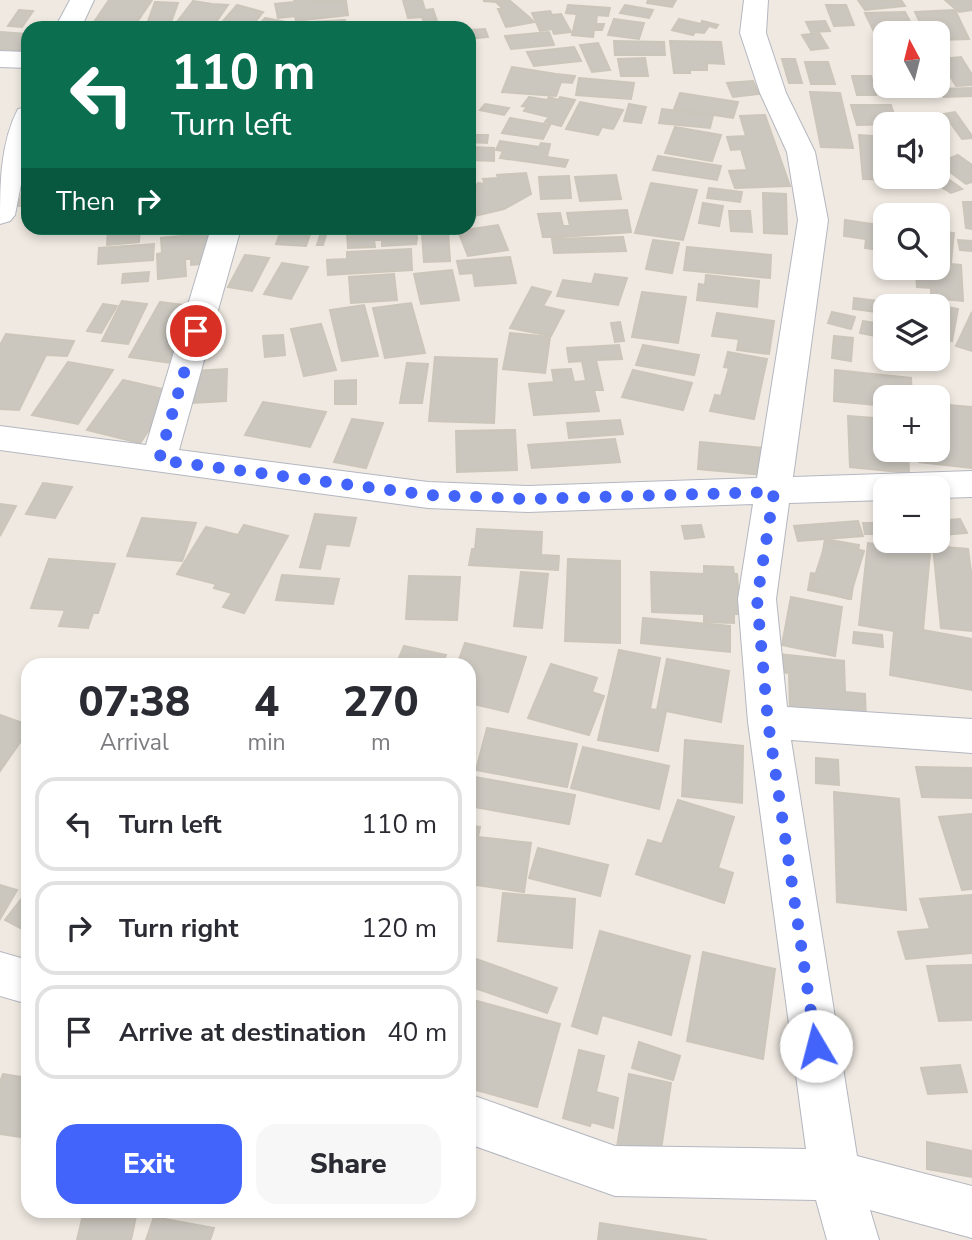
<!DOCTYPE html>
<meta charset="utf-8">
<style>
:root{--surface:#fff;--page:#f7f7f7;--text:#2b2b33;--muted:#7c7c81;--line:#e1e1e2;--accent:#4264fb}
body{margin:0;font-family:"Nunito Sans",sans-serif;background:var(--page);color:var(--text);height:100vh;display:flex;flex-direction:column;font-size:26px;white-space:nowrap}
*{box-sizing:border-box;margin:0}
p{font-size:23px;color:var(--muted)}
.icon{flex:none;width:38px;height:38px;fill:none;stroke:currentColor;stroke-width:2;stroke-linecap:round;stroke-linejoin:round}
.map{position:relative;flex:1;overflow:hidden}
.drawer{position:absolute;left:21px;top:658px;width:455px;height:560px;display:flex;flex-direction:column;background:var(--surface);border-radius:21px;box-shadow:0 4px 10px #0003}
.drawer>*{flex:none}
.banner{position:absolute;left:21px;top:21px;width:455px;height:214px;border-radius:21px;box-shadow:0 4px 10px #0003;background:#0b6e4f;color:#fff;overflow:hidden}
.needle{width:46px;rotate:353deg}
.tools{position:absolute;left:873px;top:21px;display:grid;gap:14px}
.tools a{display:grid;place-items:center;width:77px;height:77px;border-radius:14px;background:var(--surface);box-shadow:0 4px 10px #0003;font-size:35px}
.pin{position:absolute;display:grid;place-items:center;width:60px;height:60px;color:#fff;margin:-30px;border:4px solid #fff;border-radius:50%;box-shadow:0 2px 7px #0007}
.me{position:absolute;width:77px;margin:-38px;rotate:352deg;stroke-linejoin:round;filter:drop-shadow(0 0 5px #0008)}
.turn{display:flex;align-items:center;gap:24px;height:147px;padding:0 35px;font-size:32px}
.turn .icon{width:91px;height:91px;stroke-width:2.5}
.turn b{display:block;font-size:49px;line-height:60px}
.then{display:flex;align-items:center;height:66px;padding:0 35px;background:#0003;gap:14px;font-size:26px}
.eta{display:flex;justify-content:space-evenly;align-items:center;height:119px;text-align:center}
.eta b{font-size:42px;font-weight:800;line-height:49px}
.cta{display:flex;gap:14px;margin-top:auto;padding:14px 35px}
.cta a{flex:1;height:80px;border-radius:21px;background:var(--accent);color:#fff;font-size:28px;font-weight:800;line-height:80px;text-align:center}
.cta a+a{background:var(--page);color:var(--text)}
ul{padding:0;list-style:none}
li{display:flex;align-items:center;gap:21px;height:94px;margin:0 14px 10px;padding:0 21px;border:4px solid var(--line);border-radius:21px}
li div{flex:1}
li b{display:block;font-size:26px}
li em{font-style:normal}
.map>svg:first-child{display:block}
</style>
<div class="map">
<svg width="972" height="1240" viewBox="0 0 972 1240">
<rect width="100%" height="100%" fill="#efe9e1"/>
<g fill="#cbc7bf" stroke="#cbc5ba" stroke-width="2">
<path d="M109 0H152L133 28H90Z"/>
<path d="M294 0 346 1 348 15 296 21 295 16 278 18 275 4 295 2Z"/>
<path d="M403 0H422L425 10 433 9 437 21 424 22 422 17 408 18Z"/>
<path d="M509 0 529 17 534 22 506 27 498 9H503L496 2 483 1Z"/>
<path d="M648 0H676L672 7 647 3Z"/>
<path d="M858 0H901L905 6 865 10Z"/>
<path d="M945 0H972V10L959 12Z"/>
<path d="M193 1 212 4 228 5 212 28H195L199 22 193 21 188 28 174 26Z"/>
<path d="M155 2 178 3 170 25 147 24Z"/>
<path d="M237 5 263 12 250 28H217Z"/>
<path d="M568 5 610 8 608 16 597 15 596 24H604L602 30H594L593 37 572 35 577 14 566 13Z"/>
<path d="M625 5 653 10 649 18 620 13Z"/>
<path d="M826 5H846L854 25 834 26Z"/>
<path d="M19 10 33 11 22 27 8 26Z"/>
<path d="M955 10 969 39 938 40V33H925L915 12Z"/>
<path d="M550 11 552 15 561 14 571 32 554 34 552 29 540 31 532 13Z"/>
<path d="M905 12 916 33H886V40H878L865 13Z"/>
<path d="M265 18 291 23 287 28H256Z"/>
<path d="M614 19 644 23 639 39 608 35Z"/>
<path d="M679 19 701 24 702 21 718 25 716 28 709 26 704 33 695 32 693 35 672 30Z"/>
<path d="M345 20 346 28H311V22Z"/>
<path d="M825 21 830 31 811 32 806 22Z"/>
<path d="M485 29 488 37 469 39V30Z"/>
<path d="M0 32 28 34V48L26 51 0 49Z"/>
<path d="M549 32 554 45 511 49 505 36Z"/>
<path d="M819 33 828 48 811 50 802 35Z"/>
<path d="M614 41 664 42 665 55H615Z"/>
<path d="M670 41 721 42 724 64 707 63V70H690V73H674Z"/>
<path d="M598 43 610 70 592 72 580 45Z"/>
<path d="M574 47 581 61 534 66 527 52Z"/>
<path d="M875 57H886V86H884Z"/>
<path d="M961 57 972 75V85L956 86 940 59Z"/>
<path d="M645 58 648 76H621L618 59Z"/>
<path d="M782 59H795L802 83H789Z"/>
<path d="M805 62H828L835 84H811Z"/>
<path d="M512 67 556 74 575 76 572 83 561 82 556 96 502 92Z"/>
<path d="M852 76H871L876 95H857Z"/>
<path d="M579 78 634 83 631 99 576 95Z"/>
<path d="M753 81 759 94 733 97 727 83Z"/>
<path d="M972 88V96L944 97 940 89Z"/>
<path d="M810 92 840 93 853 148 821 147Z"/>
<path d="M680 93 738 102 733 118 674 109Z"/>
<path d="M529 97 547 100 549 97 558 100 560 97 575 100 561 126 545 122 549 117 524 111 527 107 522 106Z"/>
<path d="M580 102 611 108 623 110 613 129 602 127 598 135 566 129Z"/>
<path d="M485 104 509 108 504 115 480 110Z"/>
<path d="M629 104 646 107 641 123 624 121Z"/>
<path d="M851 105H891L897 124 857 125Z"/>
<path d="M662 109 713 115 710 128 659 123Z"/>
<path d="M955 112 972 136V138L962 139 944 114Z"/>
<path d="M765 115 790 186 735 188 729 171 747 170 741 149 731 150 727 137 746 136 740 116Z"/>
<path d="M510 118 550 125 543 139 502 133Z"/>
<path d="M675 127 721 135 712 161 665 153Z"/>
<path d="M469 135H488L487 143 469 142Z"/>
<path d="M859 135 886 137V177H893L894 180 863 179Z"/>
<path d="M500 141 539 147 541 143 550 144 547 157 568 160 565 167 500 158 503 151 496 150Z"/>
<path d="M472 147 494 148V161L472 160Z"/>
<path d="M958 155 972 165V182L966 184 938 163Z"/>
<path d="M658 156 721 166 717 180 653 170Z"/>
<path d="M526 173 531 194 504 209 475 216 469 210V194L478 183 485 184 483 179 498 178 497 175Z"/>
<path d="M28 174V206H18Z"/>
<path d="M616 175 621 199 580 201 575 177Z"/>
<path d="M569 176 571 198 541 199 539 177Z"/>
<path d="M947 178 962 189 951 193 935 183Z"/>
<path d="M651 183 697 190 683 240 635 233Z"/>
<path d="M709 188 742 192 740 202 707 198Z"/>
<path d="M763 193 786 194 787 234 764 233Z"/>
<path d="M963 202H972V229L966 228Z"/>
<path d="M703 203 723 206 719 226 699 223Z"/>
<path d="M627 210 631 232 562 237H543L538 214 560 213 563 226H570L567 213Z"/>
<path d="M729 211H750L752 232 731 231Z"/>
<path d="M845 220 886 226V251L865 248 866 239 844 236Z"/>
<path d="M498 225 508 250 468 256 458 231Z"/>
<path d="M99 228H140L139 242 107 245 108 231 98 232Z"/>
<path d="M270 228H328L323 245H317L321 232 311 231 306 246 276 244 282 228Z"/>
<path d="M350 228H416L417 238 416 244 382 246V240H374L375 247 348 248 347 233H351Z"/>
<path d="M938 231 954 233 951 262 938 260Z"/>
<path d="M448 232 450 261 424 262 422 233Z"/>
<path d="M213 233 212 263 191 265V259H185L186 276 158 279 157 254 162 253 161 238Z"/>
<path d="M623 237 626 251 554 253 552 239Z"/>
<path d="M653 240 679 243 672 273 646 269Z"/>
<path d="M958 240 971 241 972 251 960 250Z"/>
<path d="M154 244 153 260 98 264 99 248Z"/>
<path d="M687 247 771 255 770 278 684 270Z"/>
<path d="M411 249 412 270 328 275 327 260 347 259V252Z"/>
<path d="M245 255 269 258 252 291 228 287Z"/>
<path d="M510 257 516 283 475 286 473 273 460 274 457 261Z"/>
<path d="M282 263 308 267 291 299 264 294Z"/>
<path d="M938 263 961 265 963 301 931 298V288L917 287 916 272 931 273V268H938Z"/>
<path d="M452 270 459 300 421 304 414 274Z"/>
<path d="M149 272 148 281 122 283 123 274Z"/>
<path d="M394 274 397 300 351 303 349 277Z"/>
<path d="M595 274 627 278 618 305 557 296 563 280 592 284Z"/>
<path d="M706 275 759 281 757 307 697 300 699 284 705 285Z"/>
<path d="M532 287 551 292 543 306 564 311 551 336 510 328Z"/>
<path d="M642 292 686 297 678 343 632 337Z"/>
<path d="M854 298 885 302V313L853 309Z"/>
<path d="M912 300 958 309 952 341 938 338V306H911Z"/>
<path d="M122 301 147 304 128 344 102 341Z"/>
<path d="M160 302 200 307 171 363 129 357Z"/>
<path d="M411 303 425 353 385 358 373 308Z"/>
<path d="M103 304 117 306 101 333 87 331Z"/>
<path d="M364 305 378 356 342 361 330 310Z"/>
<path d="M832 312 855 317 851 329 828 323Z"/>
<path d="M972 312V351L956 346Z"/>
<path d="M717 313 774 321 769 354 737 350 739 339 712 336Z"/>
<path d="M863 321 886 325V338L860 333Z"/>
<path d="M620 322 624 341 615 342 611 323Z"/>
<path d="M321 324 336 370 304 376 291 329Z"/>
<path d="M510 333 550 337 545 373 503 369Z"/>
<path d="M6 334 74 341 67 356 46 355 19 410 0 409V345Z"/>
<path d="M283 335 285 355 265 357 263 336Z"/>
<path d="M834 336 853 338 851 361 832 358Z"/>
<path d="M619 345 622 359 596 360 603 390H594L599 411 534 415 529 384 554 382 552 370 571 369 574 382 586 381 582 361 569 362 567 348Z"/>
<path d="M643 345 699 355 694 375 636 365Z"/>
<path d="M728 352 767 359 754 419 710 411 715 395 721 396 729 368 724 367Z"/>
<path d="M435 357 497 359 494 423 429 421Z"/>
<path d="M68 362 113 370 78 424 32 415Z"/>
<path d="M407 363 428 364 422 403H400Z"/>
<path d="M227 369 226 401 192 403 194 371Z"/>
<path d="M633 370 692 383 683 410 622 397Z"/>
<path d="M835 370 911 378 912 397H886V406L834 401Z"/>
<path d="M123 380 175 392 140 443 87 430Z"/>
<path d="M356 380V404H335V381Z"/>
<path d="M263 402 326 412 310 447 245 435Z"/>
<path d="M948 405 972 407V468L919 462 918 450H938V425L950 426Z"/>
<path d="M848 416 886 419V450H908L909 473 850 467Z"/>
<path d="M352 419 383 423 366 468 334 462Z"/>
<path d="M620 420 623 434 569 438 567 423Z"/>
<path d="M515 430 517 470 457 472 456 431Z"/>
<path d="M615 439 620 462 532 468 528 445Z"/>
<path d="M700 442 764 448 763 475 698 469Z"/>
<path d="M43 483 72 487 55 518 26 514Z"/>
<path d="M0 504 16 506 0 536Z"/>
<path d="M315 514 356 518 349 546 326 544 320 569 300 567Z"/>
<path d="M142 518 196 523 182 561 127 556Z"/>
<path d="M960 519 967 533 943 535 938 521Z"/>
<path d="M858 521 863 536 798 541 794 526Z"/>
<path d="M863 523H886V534H865Z"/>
<path d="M244 525 288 536 244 613 223 607 232 593 214 588 216 584 177 574 206 527 238 535Z"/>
<path d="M701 525 704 537 685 539 682 526Z"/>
<path d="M477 529 542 532 541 555 559 556 558 570 469 565 472 549H475Z"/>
<path d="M825 539 859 545 851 599 808 590 811 573 819 574Z"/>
<path d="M826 542 864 551 849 599 811 588Z"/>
<path d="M868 543 930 553 923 630 972 639V690L890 675 894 631 859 625Z"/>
<path d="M933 546 968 549 972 579V631L941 628Z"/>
<path d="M49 559 115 564 98 613H93L88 628 59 626 65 610 31 608Z"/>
<path d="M568 559 620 561V643L565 641Z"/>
<path d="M704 566 733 567 734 574H737L740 614H734V623L704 622V614L652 612 651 572 704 574Z"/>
<path d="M521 572 548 574 542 628 514 626Z"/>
<path d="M282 575 339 579 333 604 276 600Z"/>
<path d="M409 576 460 577 457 620 406 619Z"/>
<path d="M791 597 842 607 835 656 782 645Z"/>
<path d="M643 618 730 626V652L641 643Z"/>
<path d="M854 632 882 635 883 647 853 643Z"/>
<path d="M465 643 526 657 508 712 469 703V665H457Z"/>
<path d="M404 646 446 655 442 665H396Z"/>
<path d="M619 650 660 658 650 709 657 710 667 659 729 671 721 722 666 711 658 751 598 740Z"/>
<path d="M778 654 844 661 845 692 865 694 866 721 790 711 789 673 779 672Z"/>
<path d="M551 664 597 678 592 692 604 696 589 735 528 718Z"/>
<path d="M0 715 28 725V731L0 771Z"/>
<path d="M487 728 577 744 567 787 476 770Z"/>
<path d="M685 740 743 746 742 803 682 796Z"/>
<path d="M583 747 669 766 659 809 571 788Z"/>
<path d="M816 758 838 760 839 785 816 783Z"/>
<path d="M916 767 972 768V798L922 797Z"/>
<path d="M469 776 575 795 569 824 469 806Z"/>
<path d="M834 792 899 799 906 910 837 902Z"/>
<path d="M678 800 734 817 718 868 733 873 724 903 636 874 648 840 662 844Z"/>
<path d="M972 814V889L962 890 939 817Z"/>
<path d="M469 825 480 827 478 837 531 843 524 892 470 884 469 889Z"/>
<path d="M538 848 608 865 600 896 529 878Z"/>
<path d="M0 885 17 890 0 919Z"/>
<path d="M26 893H28V932L5 920Z"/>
<path d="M503 893 575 899 572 948 498 941Z"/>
<path d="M972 895V953L906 959 898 932 930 929 920 899Z"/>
<path d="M600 931 690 956 671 1035 602 1015 597 1034 572 1026Z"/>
<path d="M703 952 775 969 763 1059 687 1041Z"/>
<path d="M476 959 557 988 547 1013 469 986V974Z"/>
<path d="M972 965V1020L939 1021 927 966Z"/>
<path d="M477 1001 560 1024 537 1107 469 1088V1026Z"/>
<path d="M639 1042 680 1056 673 1080 632 1068Z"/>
<path d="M579 1050 604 1056 596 1092 618 1098 613 1128 591 1122 590 1126 563 1118Z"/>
<path d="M960 1065 967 1092 928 1094 921 1068Z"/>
<path d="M3 1074 28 1078V1138L0 1134V1082Z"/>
<path d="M629 1074 671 1083 659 1163 616 1153Z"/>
<path d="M927 1142 972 1151V1177L927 1169Z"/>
<path d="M84 1211H137L131 1240H77Z"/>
<path d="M154 1217 214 1228 210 1240H146Z"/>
<path d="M600 1223 707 1240H598Z"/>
</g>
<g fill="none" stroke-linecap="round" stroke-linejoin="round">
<defs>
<g id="minor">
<path d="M70 0H94L81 28H55Z"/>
<path d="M744 0H768L766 33 786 93 815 152 828 220 793 477 972 471V497L938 498V488H886V500L789 503 776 599 787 707 972 719V753L791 740 857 1156 972 1186V1238L870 1210 879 1240H827L816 1200 615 1196 469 1144V1094L615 1146 806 1149 748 722 738 599 753 504 528 512 428 508 0 450V426L146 445 211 228H241L179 450 428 482 528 486 757 478 798 220 787 152 760 93 740 33Z"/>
<path d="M0 51 28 52V68L0 67Z"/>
<path d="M28 107V148L15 215 10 221 0 224C0 184 0 144 18 109Z"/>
<path d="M0 952 28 960V1004L0 996Z"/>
</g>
</defs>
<use href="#minor" stroke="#b4b7c1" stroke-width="2"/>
<use href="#minor" fill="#fff" fill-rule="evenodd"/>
</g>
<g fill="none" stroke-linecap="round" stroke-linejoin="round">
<path stroke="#4264fb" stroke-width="12" stroke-dasharray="0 21.6" d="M196 331 159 460 428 495 528 499 774 492 757 599 768 722 816 1046"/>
</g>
</svg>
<div class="tools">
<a><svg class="needle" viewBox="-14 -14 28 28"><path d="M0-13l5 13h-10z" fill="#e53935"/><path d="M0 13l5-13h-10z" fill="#7c7c81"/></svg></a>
<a><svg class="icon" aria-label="sound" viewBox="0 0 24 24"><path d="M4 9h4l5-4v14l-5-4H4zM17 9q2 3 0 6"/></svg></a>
<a><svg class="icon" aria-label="search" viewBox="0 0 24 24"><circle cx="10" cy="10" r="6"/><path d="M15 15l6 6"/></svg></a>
<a><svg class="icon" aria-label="layers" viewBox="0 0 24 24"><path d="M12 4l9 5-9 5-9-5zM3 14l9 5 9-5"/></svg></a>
<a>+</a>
<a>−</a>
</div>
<div class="pin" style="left:196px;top:331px;background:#d93025"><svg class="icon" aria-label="arrive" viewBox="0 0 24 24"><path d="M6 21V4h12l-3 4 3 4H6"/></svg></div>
<svg class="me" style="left:816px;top:1046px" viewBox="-20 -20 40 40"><circle r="19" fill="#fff"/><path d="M0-13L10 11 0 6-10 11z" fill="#4264fb"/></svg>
<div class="banner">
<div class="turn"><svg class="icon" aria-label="left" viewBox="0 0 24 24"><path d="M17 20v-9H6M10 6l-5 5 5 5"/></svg><div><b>110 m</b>Turn left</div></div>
<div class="then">Then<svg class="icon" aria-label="right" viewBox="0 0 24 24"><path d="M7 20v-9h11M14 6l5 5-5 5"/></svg></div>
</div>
<section class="drawer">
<div class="eta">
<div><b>07:38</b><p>Arrival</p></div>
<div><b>4</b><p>min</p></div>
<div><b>270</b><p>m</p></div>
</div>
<ul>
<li><svg class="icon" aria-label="left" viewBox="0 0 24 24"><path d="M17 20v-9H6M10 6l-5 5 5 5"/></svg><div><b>Turn left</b></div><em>110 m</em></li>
<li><svg class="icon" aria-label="right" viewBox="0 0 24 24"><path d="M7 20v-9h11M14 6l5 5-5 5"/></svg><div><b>Turn right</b></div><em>120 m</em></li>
<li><svg class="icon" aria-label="arrive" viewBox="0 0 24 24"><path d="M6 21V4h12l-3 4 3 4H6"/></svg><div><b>Arrive at destination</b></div><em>40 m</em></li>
</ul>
<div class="cta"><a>Exit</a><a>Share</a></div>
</section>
</div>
